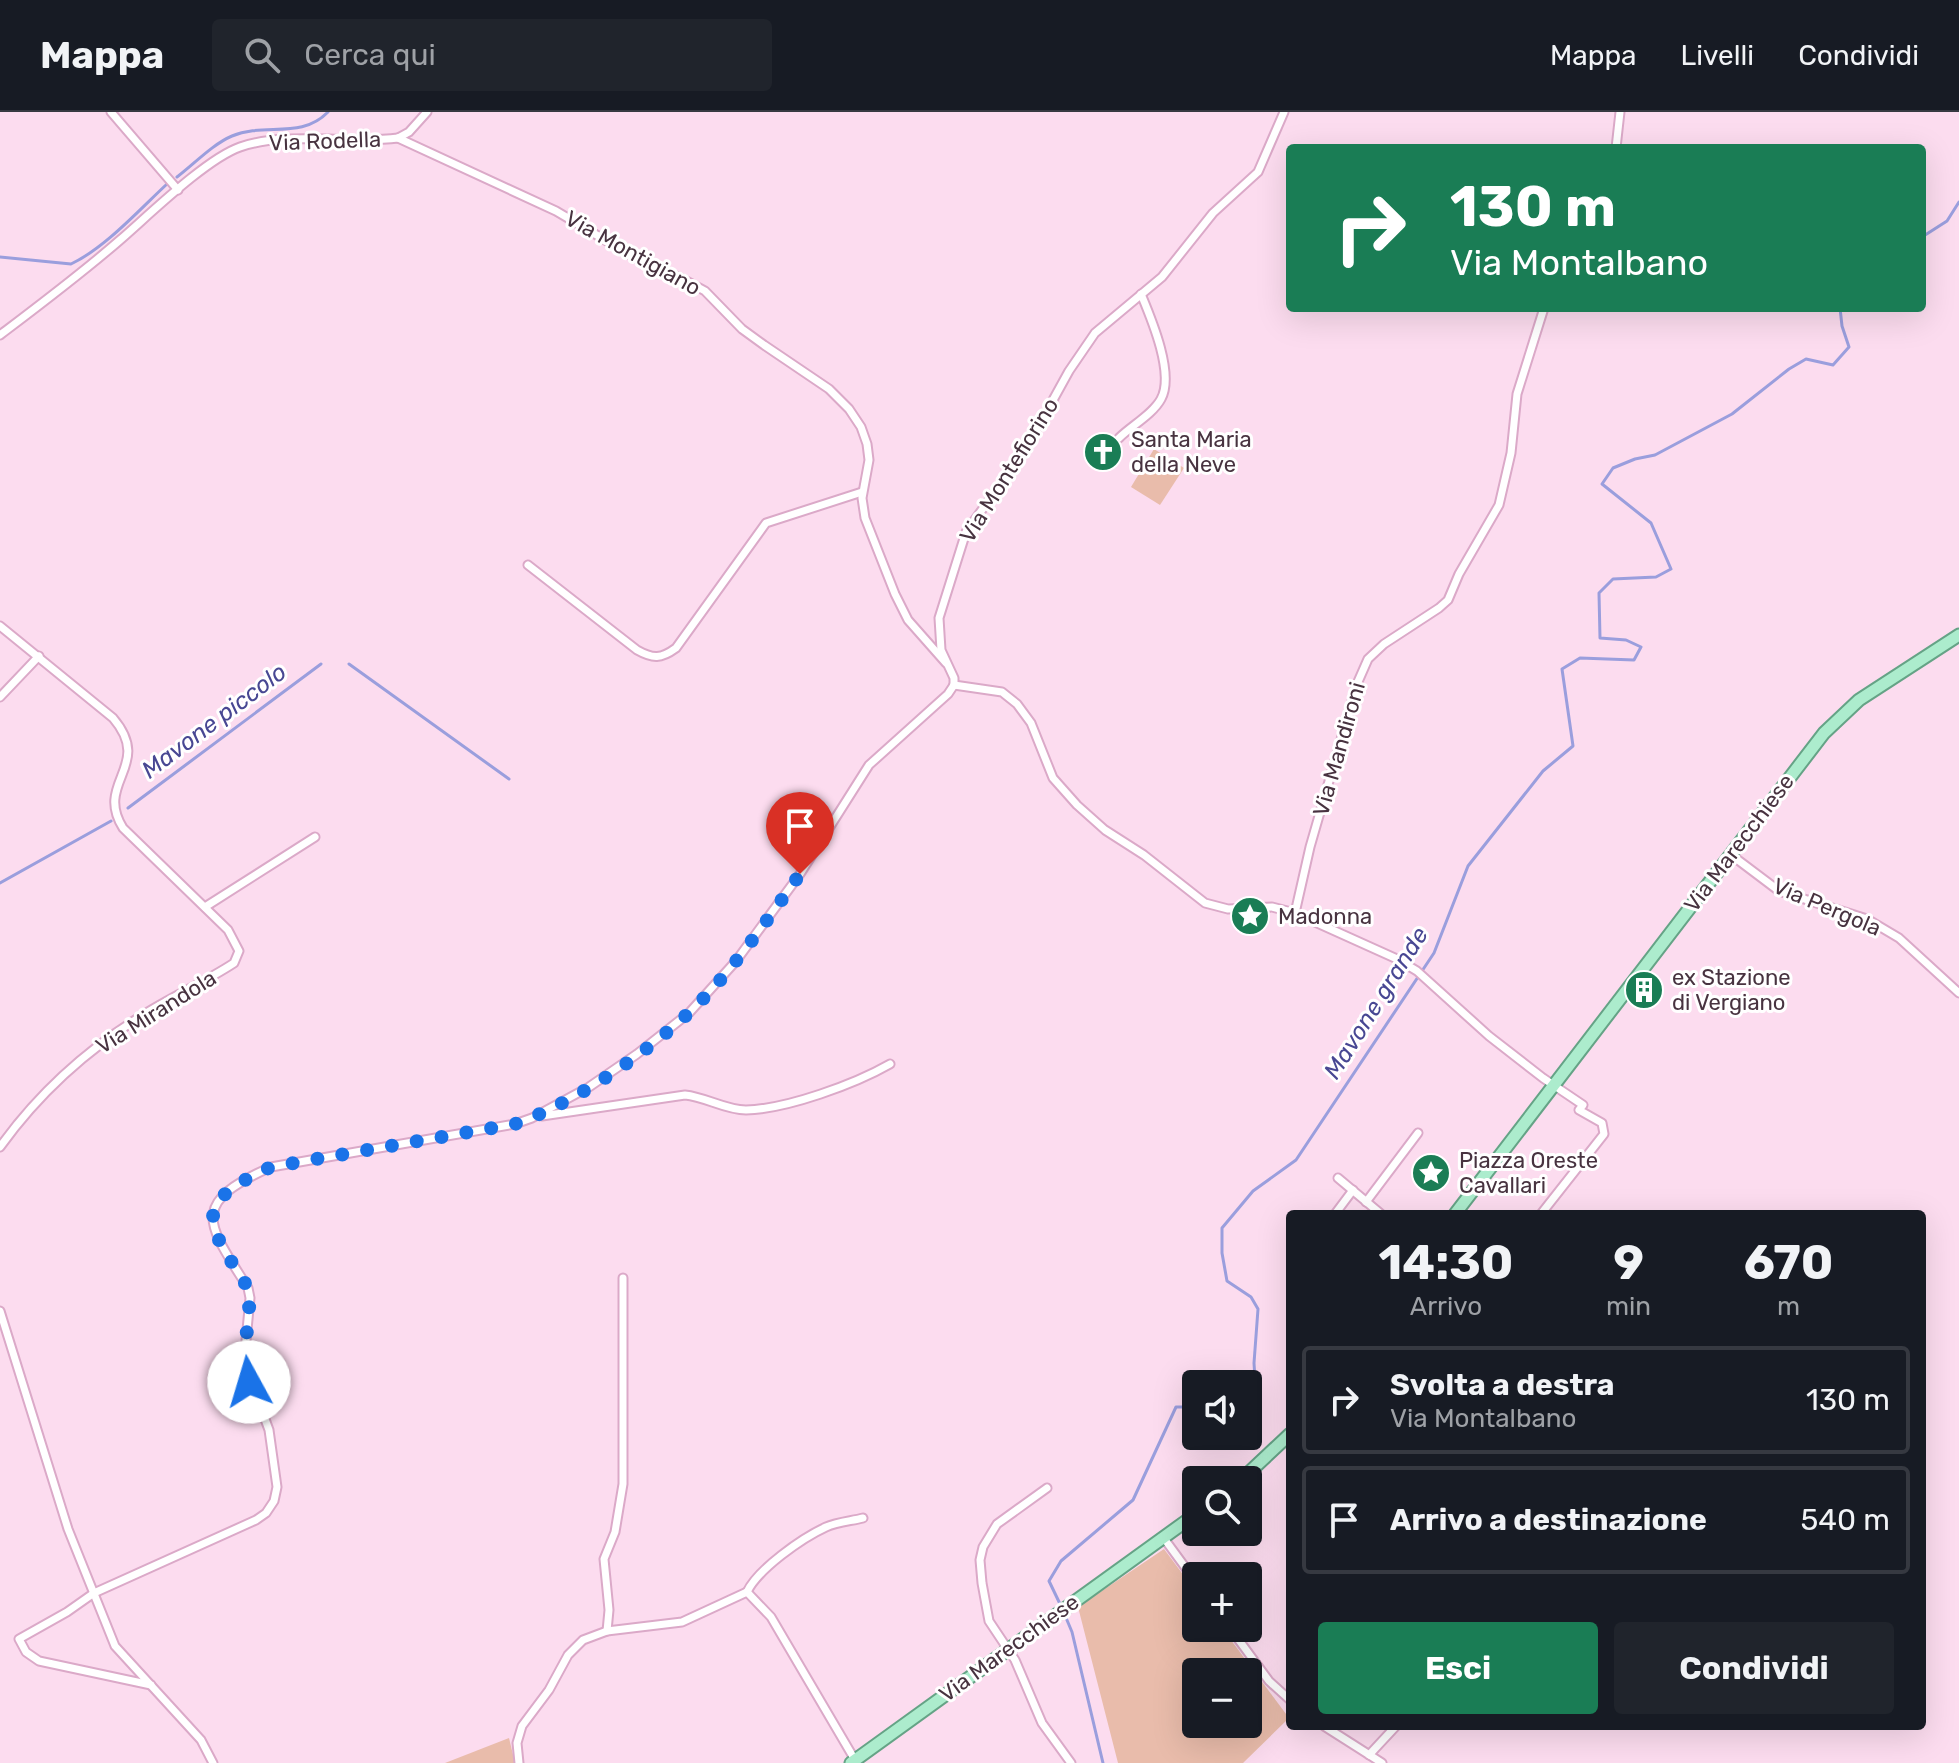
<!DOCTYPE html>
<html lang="it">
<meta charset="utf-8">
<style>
:root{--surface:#171b24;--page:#20242c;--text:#f1f3f6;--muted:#9ea1a6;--line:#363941;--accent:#1a7d55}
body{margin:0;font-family:Rubik,sans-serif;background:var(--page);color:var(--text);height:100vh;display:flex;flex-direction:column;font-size:30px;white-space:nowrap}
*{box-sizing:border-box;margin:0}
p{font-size:26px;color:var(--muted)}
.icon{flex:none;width:44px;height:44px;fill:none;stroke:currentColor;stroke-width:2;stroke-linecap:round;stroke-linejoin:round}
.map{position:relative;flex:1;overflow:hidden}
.panel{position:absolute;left:1286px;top:1098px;width:640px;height:520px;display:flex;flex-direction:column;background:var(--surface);border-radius:8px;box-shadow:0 8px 32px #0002}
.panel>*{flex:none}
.banner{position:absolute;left:1286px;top:32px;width:640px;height:168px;border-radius:8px;box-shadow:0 8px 32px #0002;background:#1a7d55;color:#fff;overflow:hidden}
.tools{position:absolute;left:1182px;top:1258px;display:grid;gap:16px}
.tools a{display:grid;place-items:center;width:80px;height:80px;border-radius:8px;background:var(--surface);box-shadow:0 8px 32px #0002;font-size:40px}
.pin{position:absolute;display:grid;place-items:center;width:68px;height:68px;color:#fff;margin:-82px -34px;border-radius:50% 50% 50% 0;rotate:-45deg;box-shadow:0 0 8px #0007}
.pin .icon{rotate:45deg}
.me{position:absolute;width:88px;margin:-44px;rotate:354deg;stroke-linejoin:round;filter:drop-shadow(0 0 6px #0008)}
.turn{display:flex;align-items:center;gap:28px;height:168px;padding:0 32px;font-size:36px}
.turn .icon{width:104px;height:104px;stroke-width:2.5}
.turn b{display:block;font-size:56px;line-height:68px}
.eta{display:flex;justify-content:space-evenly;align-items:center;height:136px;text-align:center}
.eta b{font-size:48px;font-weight:700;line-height:56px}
.primary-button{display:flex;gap:16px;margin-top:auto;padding:16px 32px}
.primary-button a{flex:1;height:92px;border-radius:8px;background:var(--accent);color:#fff;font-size:32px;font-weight:700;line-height:92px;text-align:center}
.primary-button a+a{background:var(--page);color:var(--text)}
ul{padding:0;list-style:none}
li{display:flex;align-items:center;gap:24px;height:108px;margin:0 16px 12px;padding:0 16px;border:4px solid var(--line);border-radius:8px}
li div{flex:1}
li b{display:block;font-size:30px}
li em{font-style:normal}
header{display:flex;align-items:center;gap:48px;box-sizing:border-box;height:112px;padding:0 40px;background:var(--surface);border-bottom:2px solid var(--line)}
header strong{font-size:38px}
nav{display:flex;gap:44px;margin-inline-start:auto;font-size:28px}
.search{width:560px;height:72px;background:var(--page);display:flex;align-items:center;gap:20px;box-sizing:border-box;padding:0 28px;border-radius:8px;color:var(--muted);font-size:30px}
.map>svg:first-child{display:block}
</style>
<header>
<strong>Mappa</strong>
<div class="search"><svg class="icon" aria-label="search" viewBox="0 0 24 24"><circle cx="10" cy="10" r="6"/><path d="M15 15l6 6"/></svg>Cerca qui</div>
<nav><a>Mappa</a><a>Livelli</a><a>Condividi</a></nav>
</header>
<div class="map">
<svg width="1959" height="1651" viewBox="0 0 1959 1651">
<rect width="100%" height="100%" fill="#fcdcef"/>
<g fill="#e9bcab" fill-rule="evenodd">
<path d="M1154 337 1184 356 1160 393 1131 375Z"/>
<path d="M1164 1437 1196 1480V1516H1222L1289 1606 1243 1651H1118L1078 1495ZM1196 1560H1248V1612H1196Z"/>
<path d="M509 1626 515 1651H445Z"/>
</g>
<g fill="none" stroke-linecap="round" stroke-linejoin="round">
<g stroke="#9a9edd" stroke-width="3">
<path d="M177 65C194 52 213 32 232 24 265 10 301 28 328 0"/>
<path d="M1922 125 1947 109 1959 90"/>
<path d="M0 145 71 152C105 136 139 98 167 72"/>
<path d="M349 552 509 667"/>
<path d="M128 696 321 552"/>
<path d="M0 771 111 709"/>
<path d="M1248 1305 1257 1300 1254 1251 1258 1197 1251 1185 1227 1169 1222 1141V1116L1253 1079 1296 1048 1434 841 1468 754 1543 659 1573 634 1562 557 1580 546 1634 548 1641 535 1626 528 1600 526 1599 481 1613 467 1656 465 1671 457 1651 411 1602 372 1613 356 1635 347 1655 343 1732 302 1789 257 1806 247 1833 253 1849 235 1842 214 1840 196"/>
<path d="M1061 1494 1049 1469 1061 1449 1133 1388 1176 1295H1196"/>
<path d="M1064 1501 1072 1520 1103 1651"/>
</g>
<defs>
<g id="street">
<path d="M111 0 178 78"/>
<path d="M398 26 556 99 649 154 681 166 705 179 742 217 764 233 829 277 849 297 861 315 867 332 869 348 862 386 865 406 895 482 908 508 946 551"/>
<path d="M1616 36 1620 0"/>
<path d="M0 223C41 192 81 162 120 128 149 103 206 47 240 35 285 19 350 32 398 26L409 20 427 0"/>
<path d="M1119 326C1131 314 1153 302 1161 287 1175 262 1151 206 1141 182"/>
<path d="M528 453 637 538C653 547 661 547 676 536L766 411 862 380"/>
<path d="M0 514 113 606C154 654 94 670 123 716L228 818 239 839 234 851C205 870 173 884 143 903 88 937 38 982 0 1035"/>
<path d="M954 573 1002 580 1017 592 1031 611 1053 666 1077 693 1105 718 1144 743 1205 791 1228 797 1272 795 1295 801 1397 847 1417 859 1489 924 1543 966 1583 993 1579 998 1602 1011 1604 1022 1541 1102"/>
<path d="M954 573V566L941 538 939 506 966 420 1026 337 1069 259 1095 221 1162 165 1213 101 1258 60 1284 0"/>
<path d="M0 585 39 544"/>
<path d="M1730 742 1779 779 1867 807 1899 826 1959 881"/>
<path d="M205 795 315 725"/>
<path d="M1295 801 1310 735 1357 572 1368 547 1384 532 1439 496 1448 488 1459 462 1499 393 1511 341 1517 282 1544 196"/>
<path d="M542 1004 685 983C706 985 725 998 746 998 787 997 855 972 890 952"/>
<path d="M1338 1066 1381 1102"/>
<path d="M1366 1090 1418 1021"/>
<path d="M1335 1102 1353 1078"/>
<path d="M0 1199 68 1417 115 1534 201 1628 213 1651"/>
<path d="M1047 1376 997 1412 983 1435 980 1448 982 1471 989 1509 1015 1548 1042 1611 1071 1651"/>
<path d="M1163 1425 1196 1470"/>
<path d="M747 1480C758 1457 802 1426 826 1415 837 1410 851 1409 863 1406"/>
<path d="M1230 1516 1269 1569 1290 1588"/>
<path d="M607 1519 609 1498 604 1447 615 1420 623 1372V1166"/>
<path d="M151 1573 39 1549 26 1540 19 1527 67 1500 94 1481 256 1408 266 1401 274 1389 277 1375 269 1318 244 1250 250 1186 248 1176C208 1112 187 1092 271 1055L515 1012 532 1006 589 975 637 942 689 901 736 849 800 762 869 653 948 582 954 573"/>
<path d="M1324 1614 1382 1651"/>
<path d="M1369 1643 1396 1614"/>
<path d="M519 1651 517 1631 522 1614 549 1578 568 1543 583 1528 607 1519 682 1510 747 1480 771 1505 855 1648"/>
</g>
<g id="primary">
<path d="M1455 1102 1824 621 1859 588 1959 523"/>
<path d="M1241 1368 1290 1322"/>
<path d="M851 1651 1196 1402"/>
</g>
</defs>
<use href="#street" stroke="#dba9c8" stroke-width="11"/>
<use href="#primary" stroke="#65a386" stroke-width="15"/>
<use href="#street" stroke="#fff" stroke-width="7"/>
<use href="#primary" stroke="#aceccd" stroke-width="11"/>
</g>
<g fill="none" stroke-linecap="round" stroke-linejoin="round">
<path stroke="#1a73e8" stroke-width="14" stroke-dasharray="0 25.2" d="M249 1270 244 1250 250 1186 248 1176C208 1112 187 1093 271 1055L515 1012C584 987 666 929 715 874 746 839 773 800 800 762"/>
</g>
<defs>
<symbol id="church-disc" viewBox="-11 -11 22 22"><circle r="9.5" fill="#1a7d55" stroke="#fff"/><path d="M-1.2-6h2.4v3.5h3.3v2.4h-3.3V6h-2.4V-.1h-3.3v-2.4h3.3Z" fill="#fff"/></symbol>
<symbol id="sight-disc" viewBox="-11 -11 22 22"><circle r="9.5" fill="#1a7d55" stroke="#fff"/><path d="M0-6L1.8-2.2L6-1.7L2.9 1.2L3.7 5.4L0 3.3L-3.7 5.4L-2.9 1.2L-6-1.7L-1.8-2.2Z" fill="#fff"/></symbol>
<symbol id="building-disc" viewBox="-11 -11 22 22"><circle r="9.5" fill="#1a7d55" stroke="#fff"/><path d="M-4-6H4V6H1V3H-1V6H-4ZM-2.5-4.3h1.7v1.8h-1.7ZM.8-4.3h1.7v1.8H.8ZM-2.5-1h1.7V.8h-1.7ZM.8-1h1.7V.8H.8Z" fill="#fff"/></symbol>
</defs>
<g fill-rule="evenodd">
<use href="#church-disc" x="1081" y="318" width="44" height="44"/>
<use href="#sight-disc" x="1228" y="782" width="44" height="44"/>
<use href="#building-disc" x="1622" y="856" width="44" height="44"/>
<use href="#sight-disc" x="1409" y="1039" width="44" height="44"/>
</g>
<g text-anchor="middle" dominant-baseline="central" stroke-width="6" stroke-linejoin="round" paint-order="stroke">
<g font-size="22" fill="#483340" stroke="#fff">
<text transform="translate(325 29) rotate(-2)">Via Rodella</text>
<text transform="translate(633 141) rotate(29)">Via Montigiano</text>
<text transform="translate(1009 358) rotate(-58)">Via Montefiorino</text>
<text transform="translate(1339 637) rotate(-74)">Via Mandironi</text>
<text transform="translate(1739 731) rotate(-53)">Via Marecchiese</text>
<text transform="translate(1827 795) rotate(23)">Via Pergola</text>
<text transform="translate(156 900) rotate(-32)">Via Mirandola</text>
<text transform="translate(1009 1536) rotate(-36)">Via Marecchiese</text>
</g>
<g font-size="22" fill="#483340" stroke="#fff" text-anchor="start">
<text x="1131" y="327">Santa Maria<tspan x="1131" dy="25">della Neve</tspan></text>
<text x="1278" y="804">Madonna</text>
<text x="1672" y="865">ex Stazione<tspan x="1672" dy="25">di Vergiano</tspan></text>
<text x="1459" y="1048">Piazza Oreste<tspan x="1459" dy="25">Cavallari</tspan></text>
</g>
<g font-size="24" font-style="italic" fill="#484793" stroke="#fff">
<text transform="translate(214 609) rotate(-37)">Mavone piccolo</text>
<text transform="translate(1376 891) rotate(-58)">Mavone grande</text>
</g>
</g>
</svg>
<div class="tools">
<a><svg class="icon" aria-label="sound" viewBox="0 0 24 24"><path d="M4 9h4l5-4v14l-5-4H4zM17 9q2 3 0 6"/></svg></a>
<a><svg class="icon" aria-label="search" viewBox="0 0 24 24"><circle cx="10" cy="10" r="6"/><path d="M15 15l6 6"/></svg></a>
<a>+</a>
<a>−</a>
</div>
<div class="pin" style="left:800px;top:762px;background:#d93025"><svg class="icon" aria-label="arrive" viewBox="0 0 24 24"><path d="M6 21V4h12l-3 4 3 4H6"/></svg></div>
<svg class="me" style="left:249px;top:1270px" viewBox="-20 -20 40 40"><circle r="19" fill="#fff"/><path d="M0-13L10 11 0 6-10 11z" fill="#1a73e8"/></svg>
<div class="banner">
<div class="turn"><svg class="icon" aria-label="right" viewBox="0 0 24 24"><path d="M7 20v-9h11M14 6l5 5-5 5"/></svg><div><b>130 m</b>Via Montalbano</div></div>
</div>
<section class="panel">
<div class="eta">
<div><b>14:30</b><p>Arrivo</p></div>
<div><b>9</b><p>min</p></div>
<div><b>670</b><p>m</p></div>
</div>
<ul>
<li><svg class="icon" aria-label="right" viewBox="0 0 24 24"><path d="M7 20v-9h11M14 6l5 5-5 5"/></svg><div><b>Svolta a destra</b><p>Via Montalbano</p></div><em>130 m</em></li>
<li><svg class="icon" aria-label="arrive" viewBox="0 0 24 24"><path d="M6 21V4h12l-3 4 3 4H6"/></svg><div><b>Arrivo a destinazione</b></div><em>540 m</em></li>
</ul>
<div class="primary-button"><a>Esci</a><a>Condividi</a></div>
</section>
</div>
